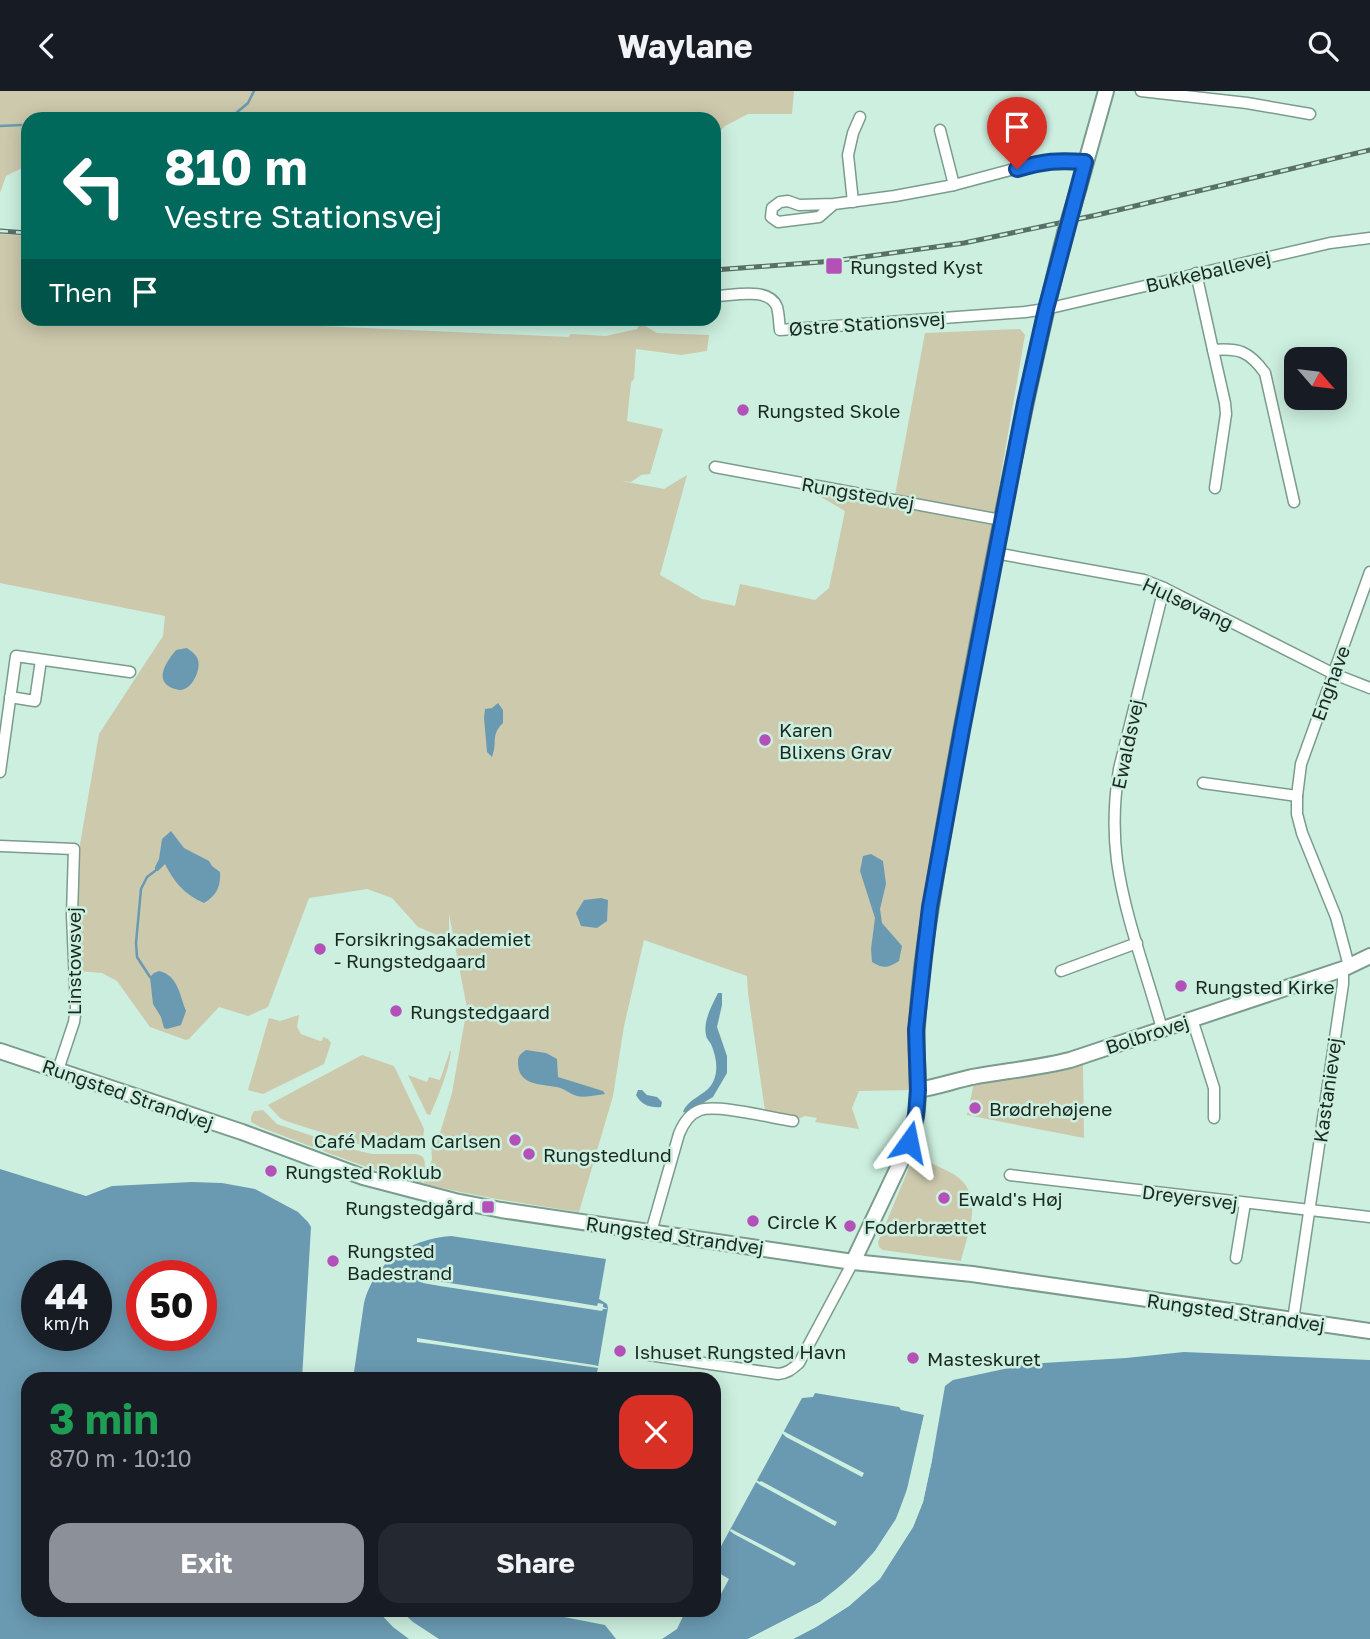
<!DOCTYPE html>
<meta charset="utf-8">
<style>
:root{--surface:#171b24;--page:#242831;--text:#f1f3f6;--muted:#9ea1a6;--accent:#8c9099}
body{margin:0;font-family:"Golos Text",sans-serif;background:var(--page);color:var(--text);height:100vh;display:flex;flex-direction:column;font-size:26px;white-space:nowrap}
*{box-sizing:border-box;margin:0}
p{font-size:23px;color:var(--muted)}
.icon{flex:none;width:38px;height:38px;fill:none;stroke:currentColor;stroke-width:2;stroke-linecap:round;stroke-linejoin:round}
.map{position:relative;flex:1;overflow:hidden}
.sheet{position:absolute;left:21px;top:1281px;width:700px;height:245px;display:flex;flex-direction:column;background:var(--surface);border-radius:21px;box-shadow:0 4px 18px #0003}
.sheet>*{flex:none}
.top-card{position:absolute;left:21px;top:21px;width:700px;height:214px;border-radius:21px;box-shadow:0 4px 18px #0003;background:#00695c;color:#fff;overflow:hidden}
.needle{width:46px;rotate:118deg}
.tools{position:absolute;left:1284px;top:256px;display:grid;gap:14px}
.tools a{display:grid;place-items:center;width:63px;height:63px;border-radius:14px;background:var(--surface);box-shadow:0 4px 18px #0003;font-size:35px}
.speed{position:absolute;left:21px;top:1169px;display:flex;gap:14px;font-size:35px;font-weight:700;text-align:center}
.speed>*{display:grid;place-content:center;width:91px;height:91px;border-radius:50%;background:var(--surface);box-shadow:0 4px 18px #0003;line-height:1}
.speed small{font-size:18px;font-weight:400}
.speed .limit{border:10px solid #d22;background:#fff;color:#111}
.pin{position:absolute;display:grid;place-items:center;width:60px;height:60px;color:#fff;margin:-72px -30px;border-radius:50% 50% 50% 0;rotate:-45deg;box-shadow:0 0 7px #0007}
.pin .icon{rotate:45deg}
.me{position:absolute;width:77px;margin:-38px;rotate:12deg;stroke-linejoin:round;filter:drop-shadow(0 0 5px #0008)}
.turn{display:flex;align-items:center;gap:24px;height:147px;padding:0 28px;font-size:32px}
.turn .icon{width:91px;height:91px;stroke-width:2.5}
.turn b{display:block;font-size:49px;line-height:60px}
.then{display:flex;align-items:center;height:66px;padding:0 28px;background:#0003;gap:14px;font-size:26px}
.round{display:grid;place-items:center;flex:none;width:74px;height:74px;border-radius:21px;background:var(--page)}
.head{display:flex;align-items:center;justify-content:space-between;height:119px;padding:0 28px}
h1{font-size:42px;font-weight:700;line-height:52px;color:#1e9e55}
.action{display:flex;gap:14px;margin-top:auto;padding:14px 28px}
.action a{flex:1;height:80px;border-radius:21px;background:var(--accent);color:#fff;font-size:28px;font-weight:700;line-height:80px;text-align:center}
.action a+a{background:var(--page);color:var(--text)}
header{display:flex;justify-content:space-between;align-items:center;height:91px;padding:0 28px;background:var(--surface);font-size:32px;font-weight:700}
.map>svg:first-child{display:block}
</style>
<header><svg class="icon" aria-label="back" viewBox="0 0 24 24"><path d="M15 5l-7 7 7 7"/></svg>Waylane<svg class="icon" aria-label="search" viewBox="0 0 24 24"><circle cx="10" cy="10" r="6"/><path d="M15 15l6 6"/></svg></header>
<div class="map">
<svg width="1370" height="1548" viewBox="0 0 1370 1548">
<rect width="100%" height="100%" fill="#ccefdf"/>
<g fill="#ccc9ad">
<path d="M0 0H794L792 23H748L725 35 714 46V28H28V74L6 85 0 102Z"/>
<path d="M0 139 1 143 28 145V228H269L276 233 568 246 571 243 606 245 637 238 640 232 657 242 709 244 707 260 681 264 636 258 634 288 631 291 627 330 663 338 650 383 641 384 631 391 621 390 664 398 687 384 660 484 702 508 735 515 740 493 815 509 829 497 845 420 804 396 992 434 970 565 935 744 918 858 909 999 859 1000 852 1017 859 1038 815 1031 817 1027 805 1025 798 1028 765 1020 748 902 747 885 644 849 624 935 613 1005 579 1121C526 1113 473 1105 421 1092 366 1078 313 1056 260 1036L251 1031V1026L254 1020 263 1019 277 1033 351 1058 372 1063H416C419 1064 422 1064 424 1068 426 1074 425 1087 421 1091L424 1092 432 1068 431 1051 437 1052 452 1002 467 917 449 823V849L418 836 392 807 367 798 309 807 268 916 248 925 219 916 189 948 186 949 150 936 117 890 102 882 79 880 78 765 99 643 163 545 165 525 0 492Z"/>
<path d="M1020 238 1025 244 994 424 895 404 925 242Z"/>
<path d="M299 924 297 936 301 943 320 950H322L323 946 328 948 331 952 324 973 263 1003 248 999 269 927 280 930Z"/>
<path d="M450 960H451C448 983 439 1003 430 1024L427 1023 408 984 427 991 429 986 440 989Z"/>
<path d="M362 964 394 975 424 1038 423 1049 419 1053 398 1057 364 1055 286 1030 280 1027 268 1014Z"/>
<path d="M1083 972 1084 1047 967 1024 974 992Z"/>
<path d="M914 1065C925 1070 951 1080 959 1087 984 1108 967 1144 961 1170L883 1159 879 1156 878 1151Z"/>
</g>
<g fill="#6a9ab1" fill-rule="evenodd">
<path d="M187 557C191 560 197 564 198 569 201 579 192 599 180 599 178 599 172 597 170 596 154 587 168 569 176 559Z"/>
<path d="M498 612 503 619V632C490 645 498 650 492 666L487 661 484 627 485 618 492 617Z"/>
<path d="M171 740 184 757 209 770 212 775 220 781C221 796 216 805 204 812 185 804 174 791 165 773L158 780H155V776L159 768 162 748Z"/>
<path d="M871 763 883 770 886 793 880 818 882 832 902 855 899 870C888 877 883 878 872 871L871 858 875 827 860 780 863 765Z"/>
<path d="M601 807 608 809 607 830 597 837 581 835 576 822 584 809Z"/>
<path d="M159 880C178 884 180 905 186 920L181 934 167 938 164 937 161 926 153 913 150 886 154 882Z"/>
<path d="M718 902H722V914L717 936 727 965V982L713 1006 686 1022 683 1021C688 1007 707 1004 713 991 719 979 716 965 711 953 709 950 706 947 706 944 703 930 712 914 718 902Z"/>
<path d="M526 959 546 962 557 968 558 986 603 1000 605 1003C597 1004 586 1007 577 1005 570 1003 564 997 556 996 540 993 518 994 518 972 518 965 520 963 526 959Z"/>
<path d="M638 999H642L647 1004 657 1006 662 1011 661 1016C651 1017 641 1014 636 1004Z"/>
<path d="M0 1078 86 1105 112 1095 192 1091 222 1092 255 1098 298 1121 308 1131 311 1136 302 1288H28V1519H377L393 1536 409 1548H0ZM37 1185H96V1244H37ZM142 1185H201V1244H142Z"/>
<path d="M451 1145 606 1168 599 1208 607 1213 608 1217 596 1288H353L364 1212C374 1171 410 1148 451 1145Z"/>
<path d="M1184 1261 1370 1269V1548H793L816 1536 849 1515 879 1488 913 1436 923 1411 932 1369 945 1295 953 1289 1027 1273 1126 1267Z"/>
<path d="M815 1302 899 1316 901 1319 924 1324 909 1393 896 1428 875 1460 850 1487 820 1511 748 1548H662L677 1538 686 1519H714V1511L716 1512 729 1488 714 1479V1468L802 1307 813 1306Z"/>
<path d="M400 1519H560L564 1526 605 1534 616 1548H439L413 1531Z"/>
</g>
<g fill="#ccefdf">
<path d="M423 1188 573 1211 597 1215 598 1212 603 1213V1216L608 1218H603L602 1220 440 1195 423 1192Z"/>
<path d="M417 1247 594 1274 598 1275V1277L432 1253 417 1251Z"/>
<path d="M924 1324 928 1325 913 1394 899 1429 878 1462 852 1490 822 1514 757 1548H748L820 1511 835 1500 863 1474 875 1460 896 1428 905 1407Z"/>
<path d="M783 1340 864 1382 862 1386 786 1346 782 1342Z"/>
<path d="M934 1341 932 1369 923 1411 913 1436 880 1488 849 1515 816 1536 793 1548H790L791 1545 847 1512 877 1486 910 1435 919 1410Z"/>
<path d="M756 1389 760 1391 761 1390 837 1431 835 1435 760 1394 756 1391Z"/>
<path d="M731 1438 785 1466 796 1472 794 1475 734 1443 730 1440Z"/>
</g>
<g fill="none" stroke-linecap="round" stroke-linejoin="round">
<g stroke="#6a9ab1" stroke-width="2.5">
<path d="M229 28 248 12 254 0"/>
<path d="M0 35 21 34"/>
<path d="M150 886 137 866 136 852 141 798 147 786 155 780"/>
</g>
<defs>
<g id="street">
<path d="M1141 0 1247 12 1310 23"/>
<path d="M940 39 954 94"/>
<path d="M853 111 848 64 853 42 860 26"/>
<path d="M834 113 819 126 778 131 771 126 772 117 780 111 788 110 799 114 834 113 895 105 954 94 1044 70 1059 69 1085 71"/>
<path d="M1196 182 1213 259C1239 257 1249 260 1265 282L1294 411"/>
<path d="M714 205C732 205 769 195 777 216 779 223 779 232 780 239L1025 221 1046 218 1330 152 1370 147"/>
<path d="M1213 259 1225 312 1226 323 1215 397"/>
<path d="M715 376 1001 429"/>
<path d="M995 462 1144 489 1164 497 1334 583 1370 597"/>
<path d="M10 606 35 610 41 569"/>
<path d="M0 681 16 565 130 581"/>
<path d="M1203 692 1297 705"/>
<path d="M0 755 74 758 72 824 76 917 74 931 58 979"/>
<path d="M1349 875 1336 826 1302 742 1297 723V705L1301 673 1370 481"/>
<path d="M1061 880 1137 852"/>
<path d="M1192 928 1214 997V1027"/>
<path d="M1162 938C1147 883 1125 827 1117 770 1113 739 1114 709 1119 678L1164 497"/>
<path d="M1010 1084 1370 1126"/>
<path d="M651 1141 679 1043C683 1033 689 1023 700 1019 717 1013 772 1027 793 1030"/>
<path d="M1236 1167 1245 1112"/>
<path d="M1293 1229 1343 893V878"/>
<path d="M649 1264 778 1283C788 1282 792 1278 799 1272L853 1171"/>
</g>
<g id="secondary">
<path d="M1079 96 1106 0"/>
<path d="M0 960 242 1041 363 1086 455 1110 501 1119 853 1171 972 1183 1370 1240"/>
<path d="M918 999C936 996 954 990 972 986 1005 980 1038 977 1070 969L1343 878 1370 865"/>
<path d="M853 1171 903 1066C909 1053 913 1040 916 1026 921 997 915 966 917 936 919 896 924 856 931 816 946 715 966 614 985 514 1009 389 1034 265 1065 142"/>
</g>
</defs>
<use href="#street" stroke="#7b9c8c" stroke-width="13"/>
<use href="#secondary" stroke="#7b9c8c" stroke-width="18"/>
<use href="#street" stroke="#fff" stroke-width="10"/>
<use href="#secondary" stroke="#fff" stroke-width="14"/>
<defs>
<g id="rail">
<path d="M0 140 28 142"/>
<path d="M714 179 834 170 964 152 1097 124 1370 59"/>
</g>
</defs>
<use href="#rail" stroke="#5a6f66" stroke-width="5"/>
<use href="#rail" stroke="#ccefdf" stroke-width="2.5" stroke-dasharray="8" stroke-linecap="butt"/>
<defs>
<path id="secondary-bridge" d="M1065 142 1079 96"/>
</defs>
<use href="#secondary-bridge" stroke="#7b9c8c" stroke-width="18" stroke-linecap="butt"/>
<use href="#secondary-bridge" stroke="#fff" stroke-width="14"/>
</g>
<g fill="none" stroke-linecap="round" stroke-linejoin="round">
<defs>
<path id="route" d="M909 1051 916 1024 918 999 916 939 924 866 930 816 962 639 1025 312 1046 218 1085 71C1057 69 1045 70 1017 78"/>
</defs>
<use href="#route" stroke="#114b97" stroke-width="18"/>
<use href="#route" stroke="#1a73e8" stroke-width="12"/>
</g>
<g fill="#b351b9" stroke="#ccefdf" stroke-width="2.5">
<rect x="825" y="166" width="18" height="18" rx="3.5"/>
<circle cx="743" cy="319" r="7"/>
<circle cx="765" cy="649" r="7"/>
<circle cx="320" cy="858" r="7"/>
<circle cx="1181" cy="895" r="7"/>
<circle cx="396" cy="920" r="7"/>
<circle cx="975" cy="1017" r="7"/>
<circle cx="515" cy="1049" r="7"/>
<circle cx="529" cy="1063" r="7"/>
<circle cx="271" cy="1080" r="7"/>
<circle cx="944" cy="1107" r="7"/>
<rect x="481" y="1109" width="14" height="14" rx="3.5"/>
<circle cx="753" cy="1130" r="7"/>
<circle cx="850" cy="1135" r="7"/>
<circle cx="333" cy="1170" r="7"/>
<circle cx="620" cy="1260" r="7"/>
<circle cx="913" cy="1267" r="7"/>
</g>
<g text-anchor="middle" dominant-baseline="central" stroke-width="5" stroke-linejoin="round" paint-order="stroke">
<g font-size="19" fill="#1a2822" stroke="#ccefdf" text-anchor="start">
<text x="850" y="175">Rungsted Kyst</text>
<text x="757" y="319">Rungsted Skole</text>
<text x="779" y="638">Karen<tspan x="779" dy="22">Blixens Grav</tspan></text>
<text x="334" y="847">Forsikringsakademiet<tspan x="334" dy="22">- Rungstedgaard</tspan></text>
<text x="1195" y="895">Rungsted Kirke</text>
<text x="410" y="920">Rungstedgaard</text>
<text x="989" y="1017">Brødrehøjene</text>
<text x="501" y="1049" text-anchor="end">Café Madam Carlsen</text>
<text x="543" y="1063">Rungstedlund</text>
<text x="285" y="1080">Rungsted Roklub</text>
<text x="958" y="1107">Ewald's Høj</text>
<text x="474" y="1116" text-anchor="end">Rungstedgård</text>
<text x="767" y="1130">Circle K</text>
<text x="864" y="1135">Foderbrættet</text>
<text x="347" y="1159">Rungsted<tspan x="347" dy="22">Badestrand</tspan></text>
<text x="634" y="1260">Ishuset Rungsted Havn</text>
<text x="927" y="1267">Masteskuret</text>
</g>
<g font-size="19" fill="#1a2822" stroke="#ccefdf">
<text transform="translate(1208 180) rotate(-13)">Bukkeballevej</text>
<text transform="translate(867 232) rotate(-4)">Østre Stationsvej</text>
<text transform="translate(858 402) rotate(10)">Rungstedvej</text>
<text transform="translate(1188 512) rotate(25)">Hulsøvang</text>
<text transform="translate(1330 592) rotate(-70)">Enghave</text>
<text transform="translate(1127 653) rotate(-78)">Ewaldsvej</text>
<text transform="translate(73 870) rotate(-90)">Linstowsvej</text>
<text transform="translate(1147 943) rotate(-18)">Bolbrovej</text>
<text transform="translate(1327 999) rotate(-82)">Kastanievej</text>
<text transform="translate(128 1003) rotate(19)">Rungsted Strandvej</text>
<text transform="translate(1190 1106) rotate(7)">Dreyersvej</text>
<text transform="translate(675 1144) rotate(8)">Rungsted Strandvej</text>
<text transform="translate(1236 1221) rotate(8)">Rungsted Strandvej</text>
</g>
</g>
</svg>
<div class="tools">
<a><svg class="needle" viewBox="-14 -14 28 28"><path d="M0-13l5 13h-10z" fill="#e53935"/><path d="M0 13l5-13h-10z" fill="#9ea1a6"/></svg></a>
</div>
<div class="speed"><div>44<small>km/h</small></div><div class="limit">50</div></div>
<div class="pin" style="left:1017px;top:78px;background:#d93025"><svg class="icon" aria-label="arrive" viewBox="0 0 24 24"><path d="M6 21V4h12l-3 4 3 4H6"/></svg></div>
<svg class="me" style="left:909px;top:1051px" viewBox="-20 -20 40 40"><path d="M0-17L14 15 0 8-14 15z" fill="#1a73e8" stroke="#fff" stroke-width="4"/></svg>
<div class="top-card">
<div class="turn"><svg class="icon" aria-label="left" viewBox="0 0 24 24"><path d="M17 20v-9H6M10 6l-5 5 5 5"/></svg><div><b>810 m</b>Vestre Stationsvej</div></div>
<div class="then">Then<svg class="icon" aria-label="arrive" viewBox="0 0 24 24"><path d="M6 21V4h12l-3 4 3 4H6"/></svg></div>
</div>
<section class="sheet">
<div class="head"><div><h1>3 min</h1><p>870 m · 10:10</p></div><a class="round" style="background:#d93025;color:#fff"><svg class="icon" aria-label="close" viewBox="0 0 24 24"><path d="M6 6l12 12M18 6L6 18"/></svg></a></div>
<div class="action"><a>Exit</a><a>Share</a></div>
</section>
</div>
